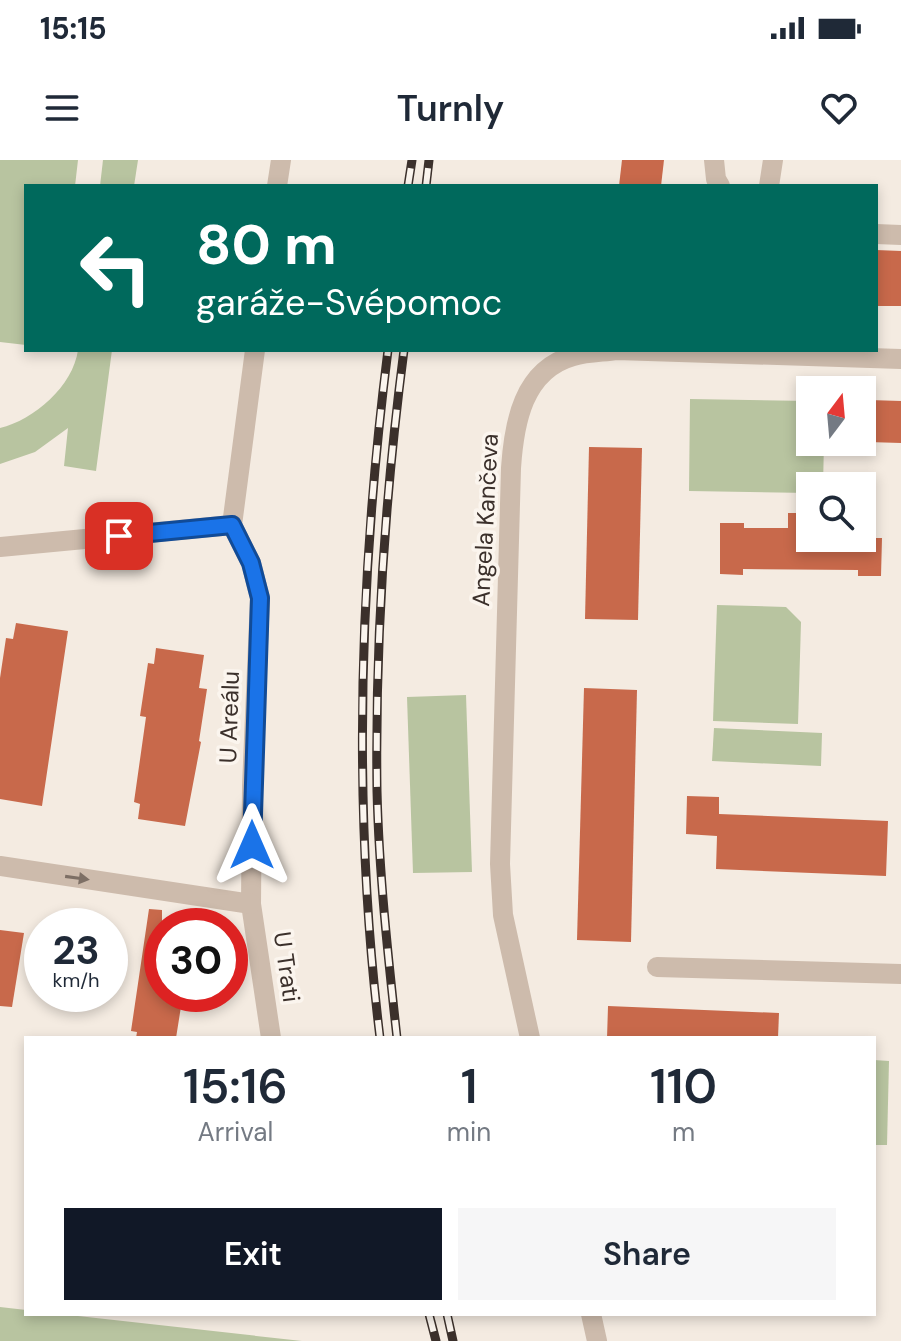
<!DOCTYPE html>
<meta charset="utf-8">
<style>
:root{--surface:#fff;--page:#f6f6f7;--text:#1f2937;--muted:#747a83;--accent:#111827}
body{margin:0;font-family:"DM Sans",sans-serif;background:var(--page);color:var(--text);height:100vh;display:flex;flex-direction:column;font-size:30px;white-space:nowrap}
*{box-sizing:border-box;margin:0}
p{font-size:26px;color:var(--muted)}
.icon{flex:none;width:44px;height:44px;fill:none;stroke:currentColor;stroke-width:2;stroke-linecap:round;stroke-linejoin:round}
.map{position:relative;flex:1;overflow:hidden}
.details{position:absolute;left:24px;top:876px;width:852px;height:280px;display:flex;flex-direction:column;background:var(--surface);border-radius:0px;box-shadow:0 4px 12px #0003}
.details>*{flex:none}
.guide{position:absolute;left:24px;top:24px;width:854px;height:168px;border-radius:0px;box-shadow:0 4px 12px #0003;background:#00695c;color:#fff;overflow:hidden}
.needle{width:52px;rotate:16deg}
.tools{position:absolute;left:796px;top:216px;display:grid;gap:16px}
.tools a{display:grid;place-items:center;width:80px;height:80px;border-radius:0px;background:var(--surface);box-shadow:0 4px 12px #0003;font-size:40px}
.speed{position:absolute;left:24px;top:748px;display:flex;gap:16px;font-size:40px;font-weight:700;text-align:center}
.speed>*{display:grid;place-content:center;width:104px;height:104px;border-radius:50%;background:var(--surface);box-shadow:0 4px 12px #0003;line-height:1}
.speed small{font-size:20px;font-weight:400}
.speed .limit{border:12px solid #d22;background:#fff;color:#111}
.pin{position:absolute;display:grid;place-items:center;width:68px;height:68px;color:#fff;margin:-34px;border-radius:16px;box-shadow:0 4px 12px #0006}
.me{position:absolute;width:88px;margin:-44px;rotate:0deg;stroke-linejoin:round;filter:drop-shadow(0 0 6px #0008)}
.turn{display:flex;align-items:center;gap:28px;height:168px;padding:0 40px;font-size:36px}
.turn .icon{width:104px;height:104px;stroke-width:2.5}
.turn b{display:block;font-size:56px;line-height:68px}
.eta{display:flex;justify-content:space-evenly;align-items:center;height:136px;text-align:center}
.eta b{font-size:48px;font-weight:600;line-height:56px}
.primary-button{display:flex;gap:16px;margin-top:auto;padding:16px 40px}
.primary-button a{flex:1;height:92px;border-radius:0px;background:var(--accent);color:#fff;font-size:32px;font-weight:600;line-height:92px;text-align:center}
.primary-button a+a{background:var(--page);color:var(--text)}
.status{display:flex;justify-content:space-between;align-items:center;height:56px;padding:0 40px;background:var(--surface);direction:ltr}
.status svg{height:22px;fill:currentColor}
header{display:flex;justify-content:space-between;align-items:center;height:104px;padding:0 40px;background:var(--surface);font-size:36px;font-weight:600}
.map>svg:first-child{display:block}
</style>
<div class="status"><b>15:15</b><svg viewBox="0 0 49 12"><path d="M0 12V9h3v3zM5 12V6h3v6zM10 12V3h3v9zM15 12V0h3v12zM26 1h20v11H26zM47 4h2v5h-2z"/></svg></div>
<header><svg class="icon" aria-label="menu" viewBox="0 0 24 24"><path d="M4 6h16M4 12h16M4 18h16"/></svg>Turnly<svg class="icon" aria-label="heart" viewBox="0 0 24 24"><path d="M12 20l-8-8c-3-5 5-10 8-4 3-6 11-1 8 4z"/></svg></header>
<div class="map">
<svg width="901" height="1181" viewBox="0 0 901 1181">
<rect width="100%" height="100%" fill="#f4ebe1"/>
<g fill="#b8c4a0">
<path d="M0 0H78L75 26H26V185L0 182Z"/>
<path d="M103 0H138L134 26H100Z"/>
<path d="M78 190H112L96 311 64 306 68 268 35 292 0 304V268C34 260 73 226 78 190Z"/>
<path d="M690 239 810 241V282H824L823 326H810V333L689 331Z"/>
<path d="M717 445 786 447 801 462 798 564 713 561Z"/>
<path d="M466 535 472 712 413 713 407 537Z"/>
<path d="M714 568 822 573 821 606 712 601Z"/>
<path d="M874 900 889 901 887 985H874Z"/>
<path d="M0 1147 26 1150V1154H60L302 1181H0Z"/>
</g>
<g fill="#c8694b">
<path d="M622 0H664L661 26H619Z"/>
<path d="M876 90 901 91V146H876Z"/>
<path d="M869 240 901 241V283L868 282Z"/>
<path d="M589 287 642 288 638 460 585 459Z"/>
<path d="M788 353H810V378H882L881 416H858V410L743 409V415L720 414V363H744V368H788Z"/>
<path d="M16 463 68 471 42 646 0 639V518L6 478 13 479Z"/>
<path d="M156 488 204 495 199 528 207 529 199 581 201 582 185 666 138 659 140 644 134 642 146 557 140 556 148 503 154 504Z"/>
<path d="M584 528 637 530 631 782 577 780Z"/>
<path d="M687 636 719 637V654L888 661 886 716 716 709 717 676 686 674Z"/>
<path d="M149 749 162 750V834H183L176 878H136L137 872 131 871Z"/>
<path d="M0 770 24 773 12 847 0 846Z"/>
<path d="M608 846 779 853 778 878H607Z"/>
</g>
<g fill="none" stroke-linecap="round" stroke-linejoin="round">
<g stroke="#cdbbac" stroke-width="20">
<path d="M714 0 716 19 720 26"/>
<path d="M277 26 281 0"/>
<path d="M769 26 773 0"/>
<path d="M876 74 901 75"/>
<path d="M232 365 251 403 260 438 252 626 251 744 271 878"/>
<path d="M232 365 255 190"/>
<path d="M0 387 232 365"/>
<path d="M0 706 251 744"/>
<path d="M657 807 901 814"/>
<path d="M530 878 503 755 500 704 511 308C514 263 523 210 573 196 587 192 603 192 617 190L901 199"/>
<path d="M591 1154 597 1181"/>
</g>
<defs>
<g id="rail">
<path d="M408 26 412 0"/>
<path d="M426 26 429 0"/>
<path d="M380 878C352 648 359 419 388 190"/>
<path d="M397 878C388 796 379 713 377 631 375 483 385 336 404 190"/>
<path d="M429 1154 436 1181"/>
<path d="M447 1154 453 1181"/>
</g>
</defs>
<use href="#rail" stroke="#3b302b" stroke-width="9"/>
<use href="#rail" stroke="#fbf5ee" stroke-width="6" stroke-dasharray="18" stroke-linecap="butt"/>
</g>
<defs><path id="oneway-solid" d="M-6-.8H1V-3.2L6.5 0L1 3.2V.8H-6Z" transform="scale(2)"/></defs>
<use fill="#7d6f65" href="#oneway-solid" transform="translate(77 718) rotate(8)"/>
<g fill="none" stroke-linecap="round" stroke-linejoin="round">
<defs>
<path id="route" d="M119 376 232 365 251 403 260 438 252 685"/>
</defs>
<use href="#route" stroke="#114b97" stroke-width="20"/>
<use href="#route" stroke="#1a73e8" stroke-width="14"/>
</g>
<g text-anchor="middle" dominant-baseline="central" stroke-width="7" stroke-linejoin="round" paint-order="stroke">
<g font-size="24" fill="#3b302b" stroke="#fbf5ee">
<text transform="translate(485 360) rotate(-87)">Angela Kančeva</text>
<text transform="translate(229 557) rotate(-88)">U Areálu</text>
<text transform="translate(287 807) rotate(82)">U Trati</text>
</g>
</g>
</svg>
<div class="tools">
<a><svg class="needle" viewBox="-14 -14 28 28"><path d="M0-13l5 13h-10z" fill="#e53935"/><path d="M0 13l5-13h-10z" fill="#747a83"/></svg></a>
<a><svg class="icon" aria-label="search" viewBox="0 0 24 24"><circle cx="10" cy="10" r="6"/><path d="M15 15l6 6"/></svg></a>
</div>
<div class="speed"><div>23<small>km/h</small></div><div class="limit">30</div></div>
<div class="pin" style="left:119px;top:376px;background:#d93025"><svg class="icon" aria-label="arrive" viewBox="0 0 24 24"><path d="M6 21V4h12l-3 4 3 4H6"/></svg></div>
<svg class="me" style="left:252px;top:685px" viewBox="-20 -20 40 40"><path d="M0-17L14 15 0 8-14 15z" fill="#1a73e8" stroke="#fff" stroke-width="4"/></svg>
<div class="guide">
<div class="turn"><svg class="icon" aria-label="left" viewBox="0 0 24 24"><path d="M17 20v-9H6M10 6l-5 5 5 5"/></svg><div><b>80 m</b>garáže-Svépomoc</div></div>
</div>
<section class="details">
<div class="eta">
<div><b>15:16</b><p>Arrival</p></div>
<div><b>1</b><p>min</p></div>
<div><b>110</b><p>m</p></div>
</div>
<div class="primary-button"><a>Exit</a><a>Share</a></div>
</section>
</div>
